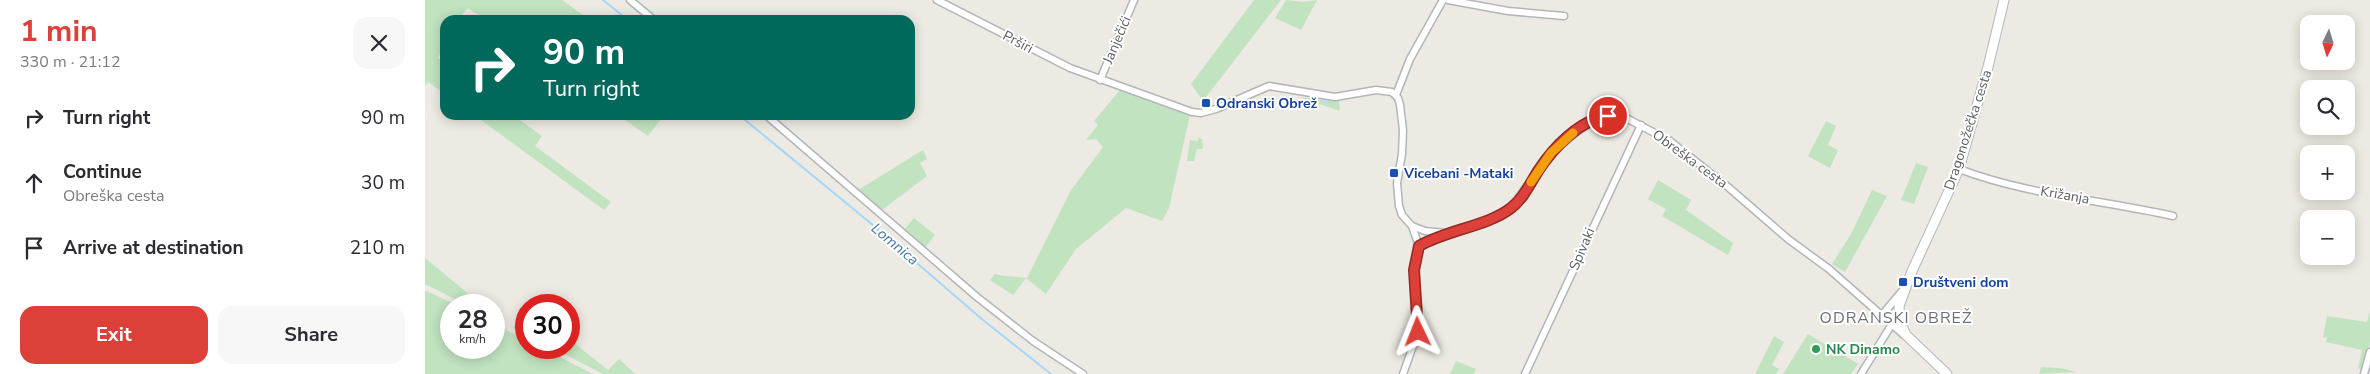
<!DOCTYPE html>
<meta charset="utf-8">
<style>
:root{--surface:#fff;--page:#f7f7f7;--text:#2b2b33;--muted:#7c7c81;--accent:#dd4038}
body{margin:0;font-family:"Nunito Sans",sans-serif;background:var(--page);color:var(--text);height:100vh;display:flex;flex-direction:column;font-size:19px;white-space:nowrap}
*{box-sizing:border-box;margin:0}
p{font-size:16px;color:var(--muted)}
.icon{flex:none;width:28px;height:28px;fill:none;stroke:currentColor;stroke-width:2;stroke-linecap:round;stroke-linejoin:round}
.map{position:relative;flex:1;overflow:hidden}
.drawer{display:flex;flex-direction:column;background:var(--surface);width:425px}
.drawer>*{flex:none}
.top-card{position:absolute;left:15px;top:15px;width:475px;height:105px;border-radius:15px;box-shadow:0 2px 12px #0003;background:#00695c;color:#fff;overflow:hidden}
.needle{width:32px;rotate:184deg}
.fabs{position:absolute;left:1875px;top:15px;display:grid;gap:10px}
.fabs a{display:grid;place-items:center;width:55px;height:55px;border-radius:10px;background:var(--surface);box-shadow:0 2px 12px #0003;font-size:25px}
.speed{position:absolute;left:15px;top:294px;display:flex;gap:10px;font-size:25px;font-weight:700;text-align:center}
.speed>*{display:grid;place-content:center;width:65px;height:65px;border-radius:50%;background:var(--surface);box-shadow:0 2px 12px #0003;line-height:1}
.speed small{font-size:12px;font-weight:400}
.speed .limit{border:8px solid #d22;background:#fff;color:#111}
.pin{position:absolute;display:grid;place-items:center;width:42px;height:42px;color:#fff;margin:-21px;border:2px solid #fff;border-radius:50%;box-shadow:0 1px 5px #0007}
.me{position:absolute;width:55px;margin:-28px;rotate:358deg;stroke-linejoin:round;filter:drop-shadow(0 0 4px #0008)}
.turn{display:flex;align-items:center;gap:18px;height:105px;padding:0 20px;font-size:22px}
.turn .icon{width:65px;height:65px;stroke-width:2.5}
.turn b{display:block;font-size:35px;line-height:42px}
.round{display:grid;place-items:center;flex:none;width:52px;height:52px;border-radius:15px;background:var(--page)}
.head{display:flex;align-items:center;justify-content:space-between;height:85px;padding:0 20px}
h1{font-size:30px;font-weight:700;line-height:38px;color:var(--accent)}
.primary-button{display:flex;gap:10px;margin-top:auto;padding:10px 20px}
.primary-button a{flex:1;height:58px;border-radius:15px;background:var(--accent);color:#fff;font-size:20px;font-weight:700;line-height:58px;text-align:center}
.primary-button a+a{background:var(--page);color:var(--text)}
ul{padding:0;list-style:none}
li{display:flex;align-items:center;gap:15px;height:65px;padding:0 20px}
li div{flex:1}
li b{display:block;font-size:19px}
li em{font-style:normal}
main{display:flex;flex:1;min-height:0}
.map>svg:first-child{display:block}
</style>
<main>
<section class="drawer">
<div class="head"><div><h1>1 min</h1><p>330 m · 21:12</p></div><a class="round"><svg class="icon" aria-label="close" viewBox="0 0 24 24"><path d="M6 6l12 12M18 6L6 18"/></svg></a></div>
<ul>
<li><svg class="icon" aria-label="right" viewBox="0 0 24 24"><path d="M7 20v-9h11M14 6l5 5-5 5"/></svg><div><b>Turn right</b></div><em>90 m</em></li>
<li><svg class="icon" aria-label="ahead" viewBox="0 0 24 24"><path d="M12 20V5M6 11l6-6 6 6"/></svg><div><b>Continue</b><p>Obreška cesta</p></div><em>30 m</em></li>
<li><svg class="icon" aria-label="arrive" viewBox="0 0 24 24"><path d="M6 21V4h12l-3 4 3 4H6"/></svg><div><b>Arrive at destination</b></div><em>210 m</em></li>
</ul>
<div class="primary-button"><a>Exit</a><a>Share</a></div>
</section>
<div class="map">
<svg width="1945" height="374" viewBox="0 0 1945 374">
<rect width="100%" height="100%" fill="#edeae3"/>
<g fill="#c1e3c0">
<path d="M0 0H137L165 20H60L43 8 32 20H20V44L13 58 20 64V94L3 82 0 86Z"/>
<path d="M829 0H856L778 101 766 84Z"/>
<path d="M861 0 878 2 892 0 876 30 850 18Z"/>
<path d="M695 90 765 115 744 208 737 221 701 208 651 249 621 294 601 278 588 295 565 280 570 274C579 277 590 276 602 278L646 190 678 147 671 139 661 140 673 125 669 121Z"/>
<path d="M874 97 914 101 915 111Z"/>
<path d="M49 115H88L117 136 110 146 186 202 179 210Z"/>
<path d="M193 115H239L223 136Z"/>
<path d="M1401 121 1411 126 1403 145 1413 150 1405 168 1383 156Z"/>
<path d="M773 138 777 139 778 149H772L769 161H762L765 140 773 141Z"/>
<path d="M498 150 502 159 495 163 502 176 457 210 433 190Z"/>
<path d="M1491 163 1503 167 1489 204 1476 200Z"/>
<path d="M1233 180 1266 200 1261 210 1308 243 1303 255 1237 216 1241 209 1223 199Z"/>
<path d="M1447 190 1462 196 1420 272 1407 264 1426 234Z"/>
<path d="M489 218 510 235 500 248 479 230Z"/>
<path d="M0 258 57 305H42L0 284Z"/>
<path d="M0 290 31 305H26V348H69V324L101 340V348H117L168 374H0Z"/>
<path d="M101 310V334L88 328Z"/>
<path d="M1945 311V343L1938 370 1933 368 1937 350 1901 342 1902 337 1898 338 1902 316 1942 322Z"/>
<path d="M1383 334 1433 364 1426 374H1358Z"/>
<path d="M1349 336 1359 342 1347 365 1354 369 1351 374H1330Z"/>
<path d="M144 339 183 370 194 359 210 374H178L128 348H144Z"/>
<path d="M1031 361 1051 369 1049 374H1025Z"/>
<path d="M1616 367 1636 368 1651 372 1614 374Z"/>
</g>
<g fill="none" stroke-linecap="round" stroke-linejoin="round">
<g stroke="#a6d7f9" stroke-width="2">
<path d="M178 0 203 20"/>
<path d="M314 115 443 221 558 320 626 374"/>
</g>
<defs>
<g id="street">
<path d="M205 0 229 20"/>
<path d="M512 0 645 68 767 112 776 113 791 109 844 86 910 97 951 90 967 92 973 98 975 105 978 130 977 154 972 183 974 206 977 215 987 226 1000 231 1020 233 1070 217 1086 208 1126 153 1165 121 1183 116 1201 118 1245 141 1303 187 1363 239 1404 269 1479 335"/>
<path d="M1023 0 1083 11 1139 16"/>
<path d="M675 80 709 0"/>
<path d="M971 95 985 59 1018 0"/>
<path d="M341 115 552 297 608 341 658 374"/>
<path d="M1534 169C1602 195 1677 200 1748 216"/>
<path d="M994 246 1018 234"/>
<path d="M1457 315 1478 290"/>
<path d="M978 374 993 332 989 270 994 246 987 226"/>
<path d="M1100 374 1216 125"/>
<path d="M1436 374 1467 324"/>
<path d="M1939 374 1945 352"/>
</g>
<path id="secondary" d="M1522 374 1481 335 1475 322 1474 306 1487 271 1534 169 1563 67 1579 0"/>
</defs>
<use href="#street" stroke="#b3b5b9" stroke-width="9"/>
<use href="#secondary" stroke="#b4b7bc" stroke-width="11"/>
<use href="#street" stroke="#fff" stroke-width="6"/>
<use href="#secondary" stroke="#fff" stroke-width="9"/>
</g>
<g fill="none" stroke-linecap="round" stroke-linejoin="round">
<defs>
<path id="route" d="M993 332 989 270 994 246C1022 230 1063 226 1086 208 1098 199 1105 184 1113 171 1128 148 1154 120 1183 116"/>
</defs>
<use href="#route" stroke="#902a24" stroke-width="12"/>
<use href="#route" stroke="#dd4038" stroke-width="9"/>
<path stroke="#f59e0b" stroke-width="9" d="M1106 182 1126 153 1148 133"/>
</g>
<g fill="#1a4fb4" stroke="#fff" stroke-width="2">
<rect x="776" y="98" width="10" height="10" rx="2.5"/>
<rect x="964" y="168" width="10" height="10" rx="2.5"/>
<rect x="1473" y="277" width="10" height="10" rx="2.5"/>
</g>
<circle fill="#2e9e5b" stroke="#fff" stroke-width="2" cx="1391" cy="349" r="5"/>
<g text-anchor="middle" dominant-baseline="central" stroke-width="4" stroke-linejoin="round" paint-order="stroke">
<g font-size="14" fill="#5b5e62" stroke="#fff">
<text transform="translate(692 40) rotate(-67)">Janječići</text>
<text transform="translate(593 42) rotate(28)">Prširi</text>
<text transform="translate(1543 130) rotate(-72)">Dragonožečka cesta</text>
<text transform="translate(1265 159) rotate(36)">Obreška cesta</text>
<text transform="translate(1640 195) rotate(10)">Križanja</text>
<text transform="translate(1157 249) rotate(-67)">Spivaki</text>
</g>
<g font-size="14" font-weight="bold" fill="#164399" stroke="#fff" text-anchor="start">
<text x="791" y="103">Odranski Obrež</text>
<text x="979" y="173">Vicebani -Mataki</text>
<text x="1488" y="282">Društveni dom</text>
</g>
<g font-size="14" font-weight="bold" fill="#27864d" stroke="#fff" text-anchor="start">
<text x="1401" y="349">NK Dinamo</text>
</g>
<g font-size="15" font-style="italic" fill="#4579aa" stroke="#fff">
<text transform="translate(470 244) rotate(40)">Lomnica</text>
</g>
<g font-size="16" letter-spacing="1" fill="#6c7074" stroke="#fff">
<text x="1471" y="318">ODRANSKI OBREŽ</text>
</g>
</g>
</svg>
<div class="fabs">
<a><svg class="needle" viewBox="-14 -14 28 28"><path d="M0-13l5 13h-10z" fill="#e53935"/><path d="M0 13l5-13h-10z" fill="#7c7c81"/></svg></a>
<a><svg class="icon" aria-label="search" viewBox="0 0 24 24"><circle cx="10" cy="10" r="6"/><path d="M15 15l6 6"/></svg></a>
<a>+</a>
<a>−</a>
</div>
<div class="speed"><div>28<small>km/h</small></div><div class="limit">30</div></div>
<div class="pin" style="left:1183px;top:116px;background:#d93025"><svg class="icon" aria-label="arrive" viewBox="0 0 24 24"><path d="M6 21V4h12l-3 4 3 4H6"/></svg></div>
<svg class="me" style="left:993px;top:332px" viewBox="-20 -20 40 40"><path d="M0-17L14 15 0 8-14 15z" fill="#dd4038" stroke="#fff" stroke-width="4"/></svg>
<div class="top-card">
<div class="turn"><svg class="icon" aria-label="right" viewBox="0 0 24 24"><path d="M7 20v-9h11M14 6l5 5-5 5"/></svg><div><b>90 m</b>Turn right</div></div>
</div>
</div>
</main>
